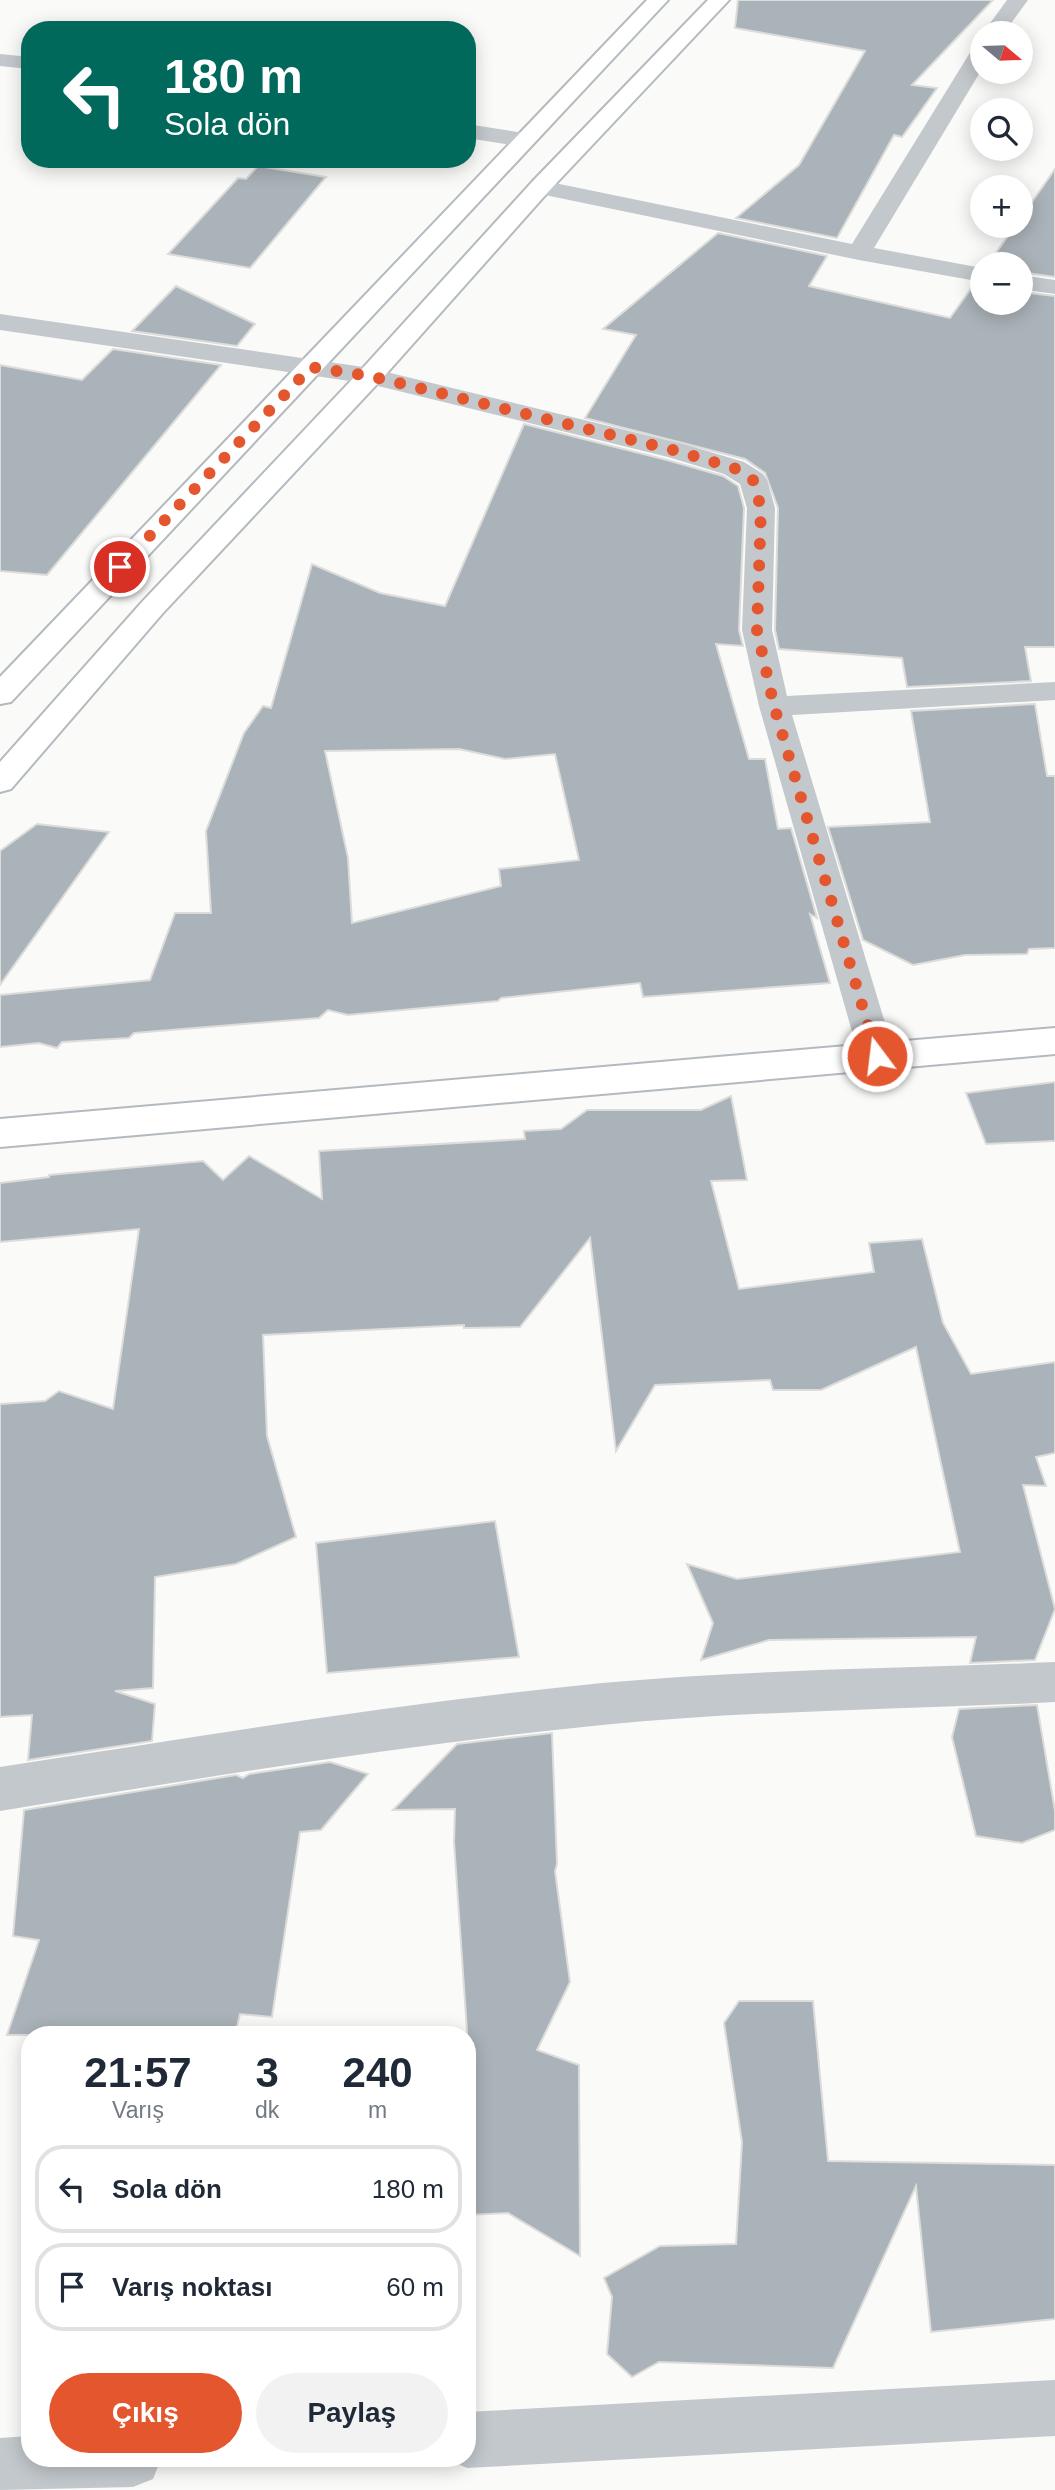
<!DOCTYPE html>
<html lang="tr">
<meta charset="utf-8">
<style>
:root{--surface:#fff;--page:#f2f2f3;--text:#1f2937;--muted:#747a83;--line:#e0e1e3;--accent:#e4572e}
body{margin:0;font-family:Helvetica,sans-serif;background:var(--page);color:var(--text);height:100vh;display:flex;flex-direction:column;font-size:26px;white-space:nowrap}
*{box-sizing:border-box;margin:0}
p{font-size:23px;color:var(--muted)}
.icon{flex:none;width:38px;height:38px;fill:none;stroke:currentColor;stroke-width:2;stroke-linecap:round;stroke-linejoin:round}
.map{position:relative;flex:1;overflow:hidden}
.details{position:absolute;left:21px;top:2026px;width:455px;height:441px;display:flex;flex-direction:column;background:var(--surface);border-radius:28px;box-shadow:0 4px 18px #0003}
.details>*{flex:none}
.guide{position:absolute;left:21px;top:21px;width:455px;height:147px;border-radius:28px;box-shadow:0 4px 18px #0003;background:#00695c;color:#fff;overflow:hidden}
.needle{width:46px;rotate:109deg}
.controls{position:absolute;left:970px;top:21px;display:grid;gap:14px}
.controls a{display:grid;place-items:center;width:63px;height:63px;border-radius:50%;background:var(--surface);box-shadow:0 4px 18px #0003;font-size:35px}
.pin{position:absolute;display:grid;place-items:center;width:60px;height:60px;color:#fff;margin:-30px;border:4px solid #fff;border-radius:50%;box-shadow:0 2px 7px #0007}
.me{position:absolute;width:77px;margin:-38px;rotate:345deg;stroke-linejoin:round;filter:drop-shadow(0 0 5px #0008)}
.turn{display:flex;align-items:center;gap:24px;height:147px;padding:0 28px;font-size:32px}
.turn .icon{width:91px;height:91px;stroke-width:2.5}
.turn b{display:block;font-size:49px;line-height:60px}
.eta{display:flex;justify-content:space-evenly;align-items:center;height:119px;text-align:center}
.eta b{font-size:42px;font-weight:600;line-height:49px}
.action{display:flex;gap:14px;margin-top:auto;padding:14px 28px}
.action a{flex:1;height:80px;border-radius:42px;background:var(--accent);color:#fff;font-size:28px;font-weight:600;line-height:80px;text-align:center}
.action a+a{background:var(--page);color:var(--text)}
ul{padding:0;list-style:none}
li{display:flex;align-items:center;gap:21px;height:88px;margin:0 14px 10px;padding:0 14px;border:4px solid var(--line);border-radius:28px}
li div{flex:1}
li b{display:block;font-size:26px}
li em{font-style:normal}
.map>svg:first-child{display:block}
</style>
<div class="map">
<svg width="1055" height="2490" viewBox="0 0 1055 2490">
<rect width="100%" height="100%" fill="#fafaf8"/>
<g fill="#aab3b9" stroke="#dcdcda" stroke-width="2" fill-rule="evenodd">
<path d="M738 0H993L912 85 937 88 902 137 894 135 837 238 736 218 799 165 865 51 735 28Z"/>
<path d="M258 166 326 177 250 268 168 254 238 178 246 179Z"/>
<path d="M1055 169V277L1020 272V264H988L1015 226H1020V219Z"/>
<path d="M718 233 827 256 809 286 950 318 975 283 982 285V303H1020V292L1055 296V647H1025L1031 681 907 687 902 658 779 649 775 630 778 508 765 473 745 459 585 418 636 335 603 329Z"/>
<path d="M176 286 255 324 237 346 132 331Z"/>
<path d="M113 349 221 365 47 575 0 571V365L82 380Z"/>
<path d="M524 424 667 460 723 476 738 486 744 508 739 630 743 646 716 644 749 759H765L778 829 791 828 817 918 810 914 830 983 643 997 640 983 501 998 498 1001 348 1015 328 1010 319 1018 134 1033 129 1038 62 1042 57 1048 39 1043 0 1047V995L150 980 175 913H211L206 831 244 733 263 706 271 708 312 564 380 593 445 606ZM459 749 505 759 555 754 579 860 499 869 501 886 352 923 348 858 325 751Z"/>
<path d="M1035 704 1047 776H1055V948L1029 949 1027 954 965 955 913 965 863 940 828 827 930 822 911 711Z"/>
<path d="M37 824 109 832 0 985V851Z"/>
<path d="M1055 1082V1141L986 1144 966 1093Z"/>
<path d="M731 1096 747 1180 711 1181 739 1289 874 1272 869 1243 922 1239 943 1323 971 1374 1055 1362V1453L1036 1457 1046 1486 1023 1485 1055 1609 1035 1660 970 1663 976 1637 769 1640 701 1660 713 1623 687 1564 737 1579 960 1552 916 1347 821 1390H773L770 1380 655 1385 616 1451 590 1238 520 1327 464 1328V1325L263 1335 267 1436 296 1537 236 1564 155 1577 153 1688 115 1691 155 1704 152 1741 28 1760 32 1715 0 1717V1404L45 1401 59 1391 113 1409 139 1229 0 1242V1183L49 1177V1175L203 1161 223 1180 249 1156 322 1199 319 1151 525 1139 524 1131 561 1129 587 1110H701Z"/>
<path d="M495 1521 519 1657 327 1673 316 1543Z"/>
<path d="M1037 1705 1055 1811V1830L1022 1843 976 1836 952 1737 959 1709Z"/>
<path d="M552 1733 557 1864 555 1871 570 1982 537 2050 579 2065 580 2256 508 2213 467 2215V2031L454 1842 455 1809 393 1810 457 1744Z"/>
<path d="M330 1762 368 1774 321 1830 300 1832 272 2017 240 2014 235 2035H7L39 1940 13 1936 24 1810 236 1775 243 1778 249 1774Z"/>
<path d="M739 2001H813L828 2161 1055 2165V2319L931 2332 916 2186 833 2368 659 2362 632 2377 607 2354 612 2297 604 2278 660 2246 736 2244 742 2142 724 2023Z"/>
</g>
<g fill="none" stroke-linecap="round" stroke-linejoin="round">
<defs>
<g id="secondary">
<path d="M647 0H668L11 702 0 704V677Z"/>
<path d="M708 0H729L548 192 379 382 162 614 11 789 0 792V762L142 602 361 370 532 182Z"/>
<path d="M1055 1028V1054L0 1147V1119Z"/>
</g>
</defs>
<use href="#secondary" stroke="#b3babf" stroke-width="4"/>
<g fill="#c3c8cc" fill-rule="evenodd">
<path d="M1007 0H1028L1004 33H983Z"/>
<path d="M982 45V69L874 248 982 268V282L859 260 540 194 532 192 528 187 532 182 540 180 852 244 971 51 974 46Z"/>
<path d="M0 54 30 57V69L0 66Z"/>
<path d="M467 124 524 133 532 135 535 140 532 145 524 147 467 138Z"/>
<path d="M1020 275 1055 280V294L1020 289Z"/>
<path d="M0 314 370 368 687 445 744 462 763 474 767 480 775 508 772 630 787 696 1055 682V700L792 715 895 1056 890 1065 877 1069 864 1065 859 1056 759 706 742 630 747 508 740 484 724 474 668 457 370 384 0 330Z"/>
<path d="M1055 1662V1702C904 1710 753 1710 602 1725 400 1745 200 1778 0 1811V1767C200 1736 400 1703 602 1683 753 1669 904 1669 1055 1662Z"/>
<path d="M1055 2380V2436L467 2468 447 2459H467V2412Z"/>
<path d="M30 2436V2459H161L153 2479 133 2487 0 2490V2438Z"/>
</g>
<use href="#secondary" fill="#fff" fill-rule="evenodd"/>
</g>
<g fill="none" stroke-linecap="round" stroke-linejoin="round">
<path stroke="#e4572e" stroke-width="12" stroke-dasharray="0 21.6" d="M120 567 311 367 370 376 677 451 734 468 753 480 761 508 757 630 774 706 877 1056"/>
</g>
</svg>
<div class="controls">
<a><svg class="needle" viewBox="-14 -14 28 28"><path d="M0-13l5 13h-10z" fill="#e53935"/><path d="M0 13l5-13h-10z" fill="#747a83"/></svg></a>
<a><svg class="icon" aria-label="search" viewBox="0 0 24 24"><circle cx="10" cy="10" r="6"/><path d="M15 15l6 6"/></svg></a>
<a>+</a>
<a>−</a>
</div>
<div class="pin" style="left:120px;top:567px;background:#d93025"><svg class="icon" aria-label="arrive" viewBox="0 0 24 24"><path d="M6 21V4h12l-3 4 3 4H6"/></svg></div>
<svg class="me" style="left:877px;top:1056px" viewBox="-20 -20 40 40"><circle r="17" fill="#e4572e" stroke="#fff" stroke-width="3"/><path d="M0-11L8 9 0 5-8 9z" fill="#fff"/></svg>
<div class="guide">
<div class="turn"><svg class="icon" aria-label="left" viewBox="0 0 24 24"><path d="M17 20v-9H6M10 6l-5 5 5 5"/></svg><div><b>180 m</b>Sola dön</div></div>
</div>
<section class="details">
<div class="eta">
<div><b>21:57</b><p>Varış</p></div>
<div><b>3</b><p>dk</p></div>
<div><b>240</b><p>m</p></div>
</div>
<ul>
<li><svg class="icon" aria-label="left" viewBox="0 0 24 24"><path d="M17 20v-9H6M10 6l-5 5 5 5"/></svg><div><b>Sola dön</b></div><em>180 m</em></li>
<li><svg class="icon" aria-label="arrive" viewBox="0 0 24 24"><path d="M6 21V4h12l-3 4 3 4H6"/></svg><div><b>Varış noktası</b></div><em>60 m</em></li>
</ul>
<div class="action"><a>Çıkış</a><a>Paylaş</a></div>
</section>
</div>
